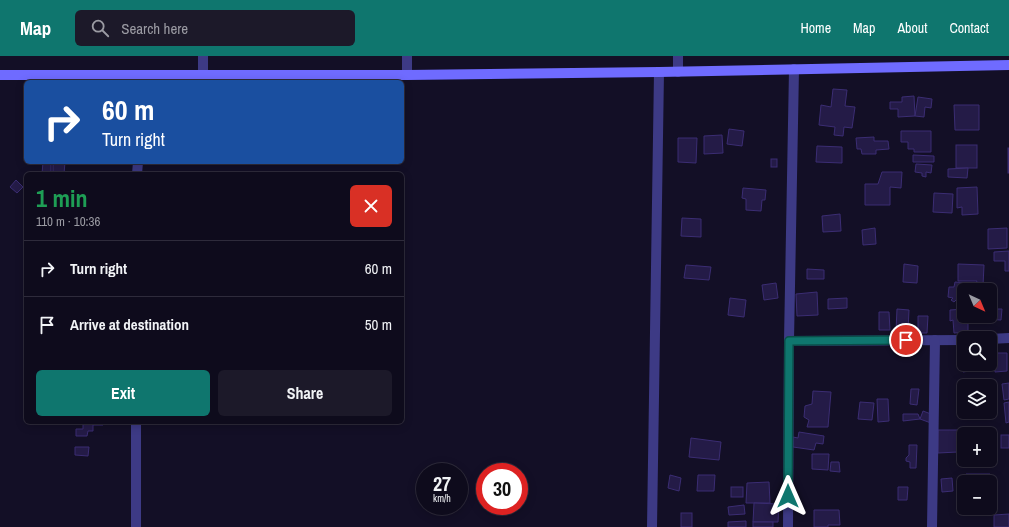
<!DOCTYPE html>
<meta charset="utf-8">
<style>
:root{--surface:#0e0b1c;--page:#1c1929;--text:#f1f3f6;--muted:#9b9ba3;--line:#2e2b3b;--accent:#0f766e}
body{margin:0;font-family:"Archivo Narrow",sans-serif;background:var(--page);color:var(--text);height:100vh;display:flex;flex-direction:column;font-size:15px;white-space:nowrap}
*{box-sizing:border-box;margin:0}
p{font-size:13px;color:var(--muted)}
.icon{flex:none;width:22px;height:22px;fill:none;stroke:currentColor;stroke-width:2;stroke-linecap:round;stroke-linejoin:round}
.map{position:relative;flex:1;overflow:hidden}
.details{position:absolute;left:24px;top:116px;width:380px;height:252px;display:flex;flex-direction:column;background:var(--surface);border-radius:6px;box-shadow:0 2px 10px #0003,0 0 0 1px var(--line)}
.details>*{flex:none}
.top-card{position:absolute;left:24px;top:24px;width:380px;height:84px;border-radius:6px;box-shadow:0 2px 10px #0003,0 0 0 1px var(--line);background:#1a4fa0;color:#fff;overflow:hidden}
.needle{width:26px;rotate:136deg}
.controls{position:absolute;left:957px;top:227px;display:grid;gap:8px}
.controls a{display:grid;place-items:center;width:40px;height:40px;border-radius:6px;background:var(--surface);box-shadow:0 2px 10px #0003,0 0 0 1px var(--line);font-size:20px}
.speed{position:absolute;left:416px;top:407px;display:flex;gap:8px;font-size:20px;font-weight:700;text-align:center}
.speed>*{display:grid;place-content:center;width:52px;height:52px;border-radius:50%;background:var(--surface);box-shadow:0 2px 10px #0003,0 0 0 1px var(--line);line-height:1}
.speed small{font-size:10px;font-weight:400}
.speed .limit{border:6px solid #d22;background:#fff;color:#111}
.pin{position:absolute;display:grid;place-items:center;width:34px;height:34px;color:#fff;margin:-17px;border:2px solid #fff;border-radius:50%;box-shadow:0 1px 4px #0007}
.me{position:absolute;width:44px;margin:-22px;rotate:0deg;stroke-linejoin:round;filter:drop-shadow(0 0 3px #0008)}
.turn{display:flex;align-items:center;gap:14px;height:84px;padding:0 12px;font-size:18px}
.turn .icon{width:52px;height:52px;stroke-width:2.5}
.turn b{display:block;font-size:28px;line-height:34px}
.round{display:grid;place-items:center;flex:none;width:42px;height:42px;border-radius:6px;background:var(--page)}
.overview{display:flex;align-items:center;justify-content:space-between;height:68px;padding:0 12px}
h1{font-size:24px;font-weight:800;line-height:30px;color:#1e9e55}
.action{display:flex;gap:8px;margin-top:auto;padding:8px 12px}
.action a{flex:1;height:46px;border-radius:6px;background:var(--accent);color:#fff;font-size:16px;font-weight:800;line-height:46px;text-align:center}
.action a+a{background:var(--page);color:var(--text)}
ul{padding:0;list-style:none}
li{display:flex;align-items:center;gap:12px;height:56px;padding:0 12px;border-top:1px solid var(--line)}
li div{flex:1}
li b{display:block;font-size:15px}
li em{font-style:normal}
header{display:flex;align-items:center;gap:24px;box-sizing:border-box;height:56px;padding:0 20px;background:var(--accent);color:#fff}
header strong{font-size:19px}
nav{display:flex;gap:22px;margin-inline-start:auto;font-size:14px}
.search{width:280px;height:36px;background:var(--page);display:flex;align-items:center;gap:10px;box-sizing:border-box;padding:0 14px;border-radius:6px;color:var(--muted);font-size:15px}
.map>svg:first-child{display:block}
</style>
<header>
<strong>Map</strong>
<div class="search"><svg class="icon" aria-label="search" viewBox="0 0 24 24"><circle cx="10" cy="10" r="6"/><path d="M15 15l6 6"/></svg>Search here</div>
<nav><a>Home</a><a>Map</a><a>About</a><a>Contact</a></nav>
</header>
<div class="map">
<svg width="1009" height="471" viewBox="0 0 1009 471">
<rect width="100%" height="100%" fill="#130f26"/>
<g fill="#241b47" stroke="#3b2d73">
<path d="M833 33 847 34 845 50 855 51 852 72 844 71 843 80 834 79 835 71 819 69 821 49 831 51Z"/>
<path d="M914 40 915 60 898 61V53H890V46H902V41Z"/>
<path d="M918 41 932 43 931 52 925 51 924 61 915 60Z"/>
<path d="M954 49H979V74H955Z"/>
<path d="M729 73 744 75 742 90 727 88Z"/>
<path d="M901 75H931V96H914V93H908V86H901Z"/>
<path d="M722 79 723 97 704 98V80Z"/>
<path d="M874 81V85H888L889 93 876 94V98H862L861 93H857L856 82Z"/>
<path d="M678 82H697L696 107 678 106Z"/>
<rect x="956" y="89" width="21" height="23"/>
<path d="M817 90 842 91V107L816 106Z"/>
<rect x="1008" y="92" width="1" height="25"/>
<path d="M913 99 934 100V106H913Z"/>
<rect x="771" y="103" width="6" height="8"/>
<path d="M43 106 51 107V118H42Z"/>
<path d="M53 106H65L64 118H53Z"/>
<path d="M916 108 932 109 931 117 926 116V121L922 120V117L915 116Z"/>
<path d="M968 112 967 122 948 121V113Z"/>
<path d="M882 116H902L901 132 890 131V149H865V128H878Z"/>
<path d="M16 124 23 131 17 137 10 131Z"/>
<path d="M977 131 978 158 962 159V151L957 152V132Z"/>
<path d="M743 132 766 134 765 144H762L761 155 746 154V143L742 142Z"/>
<path d="M934 137 953 138 952 157 933 156Z"/>
<path d="M840 158 841 175 823 176 822 160Z"/>
<path d="M682 162 701 163V181L681 180Z"/>
<path d="M875 172 876 188 863 189 862 174Z"/>
<path d="M1007 172V192L988 193V173Z"/>
<path d="M1009 195V215H1005V205H994V196Z"/>
<path d="M904 208 918 210 917 227 903 226Z"/>
<path d="M958 208 984 209 983 230H975L977 225H958Z"/>
<path d="M686 209 711 211 709 224 684 222Z"/>
<path d="M807 213 824 214V223H807Z"/>
<path d="M955 226 967 227V234H964V244H956L954 246 951 244 953 242 948 241 949 231H954Z"/>
<path d="M776 227 778 242 764 244 762 229Z"/>
<path d="M817 236 818 259 797 260 796 238Z"/>
<path d="M730 242 746 244 744 261 728 259Z"/>
<path d="M847 242V252L828 253V243Z"/>
<path d="M897 253 909 254 908 275H896Z"/>
<path d="M964 253V260H977V265L968 266V276L954 277 953 264 950 265V254Z"/>
<path d="M990 253H1002L1001 264 985 263V260H990Z"/>
<path d="M879 256H889L890 274H879Z"/>
<path d="M918 260H928L927 277H918Z"/>
<path d="M990 293 992 314 977 315V308H990Z"/>
<path d="M994 297H1007V315L995 316Z"/>
<path d="M961 298H964V308H974L975 314 963 316Z"/>
<path d="M1009 327V343L1004 344 1002 328Z"/>
<path d="M911 333H919L917 349 910 348Z"/>
<path d="M813 335 831 336 828 371H807L809 364 804 361 805 350 812 348Z"/>
<path d="M990 340 992 360 963 362 962 348H964V356H990Z"/>
<path d="M877 343H888L889 365 878 366Z"/>
<path d="M860 346 874 347 872 364 858 363Z"/>
<path d="M1009 346V366L1006 367 1004 347Z"/>
<path d="M923 355 931 358V367L920 363Z"/>
<path d="M903 358H918L920 363 903 365Z"/>
<path d="M83 366H103V369H93V375H88L87 380H76V373H83Z"/>
<path d="M938 374H965L964 391 958 392V396L938 397Z"/>
<path d="M799 376 824 380 823 388 816 387 814 394 793 391V381L798 382Z"/>
<rect x="1001" y="379" width="8" height="13"/>
<path d="M691 382 721 386 719 404 689 401Z"/>
<path d="M909 389H917L916 412H910V406L906 405V402L909 399Z"/>
<path d="M75 391H89L88 400 75 399Z"/>
<path d="M990 391H991V407H972V404H990Z"/>
<path d="M812 398H829L828 414 812 413Z"/>
<path d="M831 406H839L840 416 830 415Z"/>
<path d="M966 418H990V427V426H966Z"/>
<path d="M670 419 681 422 679 435 668 432Z"/>
<path d="M698 419H715L714 435H697Z"/>
<path d="M952 422 953 435 942 436 941 423Z"/>
<path d="M769 426 770 447H746L747 427Z"/>
<rect x="731" y="431" width="12" height="10"/>
<path d="M898 431H908L907 444H898Z"/>
<path d="M754 447 779 448 778 466H753Z"/>
<path d="M744 449 745 458 729 459 728 451Z"/>
<path d="M814 454H839L840 469H828V471H814Z"/>
<rect x="681" y="457" width="11" height="14"/>
<path d="M1009 458V471H994V459Z"/>
<path d="M746 465V471H728V466Z"/>
<rect x="753" y="466" width="20" height="5"/>
</g>
<g fill="none" stroke-linecap="round" stroke-linejoin="round">
<path stroke="#3d3a85" stroke-width="10" d="M203 19V0"/>
<g stroke="#3d3a85" stroke-width="10">
<path d="M678 16V0"/>
<path d="M407 19V0"/>
<path d="M137 118 138 106"/>
<path d="M990 283 1009 282"/>
<path d="M789 285 964 284"/>
<path d="M136 471V366"/>
<path d="M652 471 659 16"/>
<path d="M788 471 789 285 794 13"/>
<path d="M932 471 935 284"/>
</g>
<path stroke="#6f6bff" stroke-width="10" d="M0 19H407L659 16 1009 9"/>
</g>
<g fill="none" stroke-linecap="round" stroke-linejoin="round">
<defs>
<path id="route" d="M788 440 789 285 906 284"/>
</defs>
<use href="#route" stroke="#0a4d48" stroke-width="10"/>
<use href="#route" stroke="#0f766e" stroke-width="7"/>
</g>
</svg>
<div class="controls">
<a><svg class="needle" viewBox="-14 -14 28 28"><path d="M0-13l5 13h-10z" fill="#e53935"/><path d="M0 13l5-13h-10z" fill="#9b9ba3"/></svg></a>
<a><svg class="icon" aria-label="search" viewBox="0 0 24 24"><circle cx="10" cy="10" r="6"/><path d="M15 15l6 6"/></svg></a>
<a><svg class="icon" aria-label="layers" viewBox="0 0 24 24"><path d="M12 4l9 5-9 5-9-5zM3 14l9 5 9-5"/></svg></a>
<a>+</a>
<a>−</a>
</div>
<div class="speed"><div>27<small>km/h</small></div><div class="limit">30</div></div>
<div class="pin" style="left:906px;top:284px;background:#d93025"><svg class="icon" aria-label="arrive" viewBox="0 0 24 24"><path d="M6 21V4h12l-3 4 3 4H6"/></svg></div>
<svg class="me" style="left:788px;top:440px" viewBox="-20 -20 40 40"><path d="M0-17L14 15 0 8-14 15z" fill="#0f766e" stroke="#fff" stroke-width="4"/></svg>
<div class="top-card">
<div class="turn"><svg class="icon" aria-label="right" viewBox="0 0 24 24"><path d="M7 20v-9h11M14 6l5 5-5 5"/></svg><div><b>60 m</b>Turn right</div></div>
</div>
<section class="details">
<div class="overview"><div><h1>1 min</h1><p>110 m · 10:36</p></div><a class="round" style="background:#d93025;color:#fff"><svg class="icon" aria-label="close" viewBox="0 0 24 24"><path d="M6 6l12 12M18 6L6 18"/></svg></a></div>
<ul>
<li><svg class="icon" aria-label="right" viewBox="0 0 24 24"><path d="M7 20v-9h11M14 6l5 5-5 5"/></svg><div><b>Turn right</b></div><em>60 m</em></li>
<li><svg class="icon" aria-label="arrive" viewBox="0 0 24 24"><path d="M6 21V4h12l-3 4 3 4H6"/></svg><div><b>Arrive at destination</b></div><em>50 m</em></li>
</ul>
<div class="action"><a>Exit</a><a>Share</a></div>
</section>
</div>
